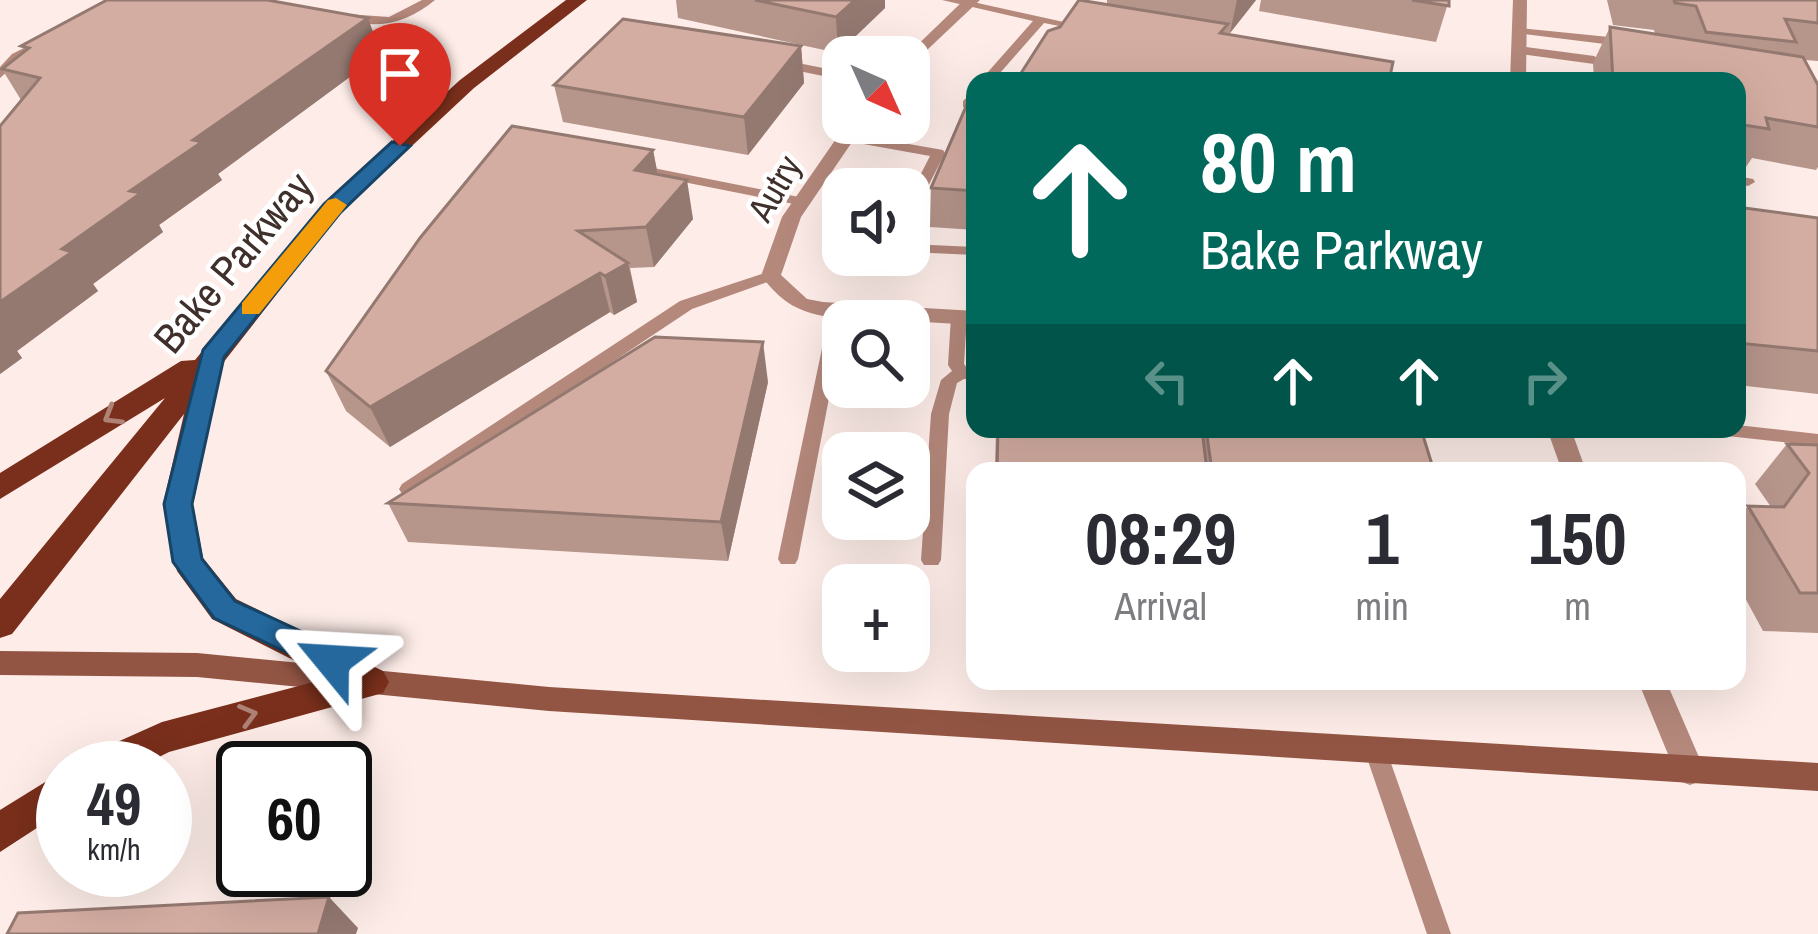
<!DOCTYPE html>
<style>
:root{--surface:#fff;--page:#f7f7f7;--text:#2b2b33;--muted:#7c7c81}
body{margin:0;font-family:"Archivo Narrow",sans-serif;background:var(--page);color:var(--text);height:100vh;display:flex;flex-direction:column;font-size:45px;white-space:nowrap}
*{box-sizing:border-box;margin:0}
p{font-size:39px;color:var(--muted)}
.icon{flex:none;width:66px;height:66px;fill:none;stroke:currentColor;stroke-width:2;stroke-linecap:round;stroke-linejoin:round}
.map{position:relative;flex:1;overflow:hidden}
.details{position:absolute;left:966px;top:462px;width:780px;height:228px;display:flex;flex-direction:column;background:var(--surface);border-radius:24px;box-shadow:0 12px 48px #0002}
.details>*{flex:none}
.guide{position:absolute;left:966px;top:72px;width:780px;height:366px;border-radius:24px;box-shadow:0 12px 48px #0002;background:#00695c;color:#fff;overflow:hidden}
.needle{width:78px;rotate:135deg}
.tools{position:absolute;left:822px;top:36px;display:grid;gap:24px}
.tools a{display:grid;place-items:center;width:108px;height:108px;border-radius:24px;background:var(--surface);box-shadow:0 12px 48px #0002;font-size:60px}
.speed{position:absolute;left:36px;top:741px;display:flex;gap:24px;font-size:60px;font-weight:700;text-align:center}
.speed>*{display:grid;place-content:center;width:156px;height:156px;border-radius:50%;background:var(--surface);box-shadow:0 12px 48px #0002;line-height:1}
.speed small{font-size:30px;font-weight:400}
.speed .limit{border:6px solid #111;border-radius:18px;background:#fff;color:#111}
.pin{position:absolute;display:grid;place-items:center;width:102px;height:102px;color:#fff;margin:-123px -51px;border-radius:50% 50% 50% 0;rotate:-45deg;box-shadow:0 0 12px #0007}
.pin .icon{rotate:45deg}
.me{position:absolute;width:132px;margin:-66px;rotate:297deg;stroke-linejoin:round;filter:drop-shadow(0 0 9px #0008)}
.turn{display:flex;align-items:center;gap:42px;height:252px;padding:0 36px;font-size:54px}
.turn .icon{width:156px;height:156px;stroke-width:2.5}
.turn b{display:block;font-size:84px;line-height:102px}
.lanes{display:flex;align-items:center;height:114px;padding:0 36px;background:#0003;justify-content:center;gap:60px;direction:ltr}
.lanes .off{opacity:.35}
.eta{display:flex;justify-content:space-evenly;align-items:center;height:204px;text-align:center}
.eta b{font-size:72px;font-weight:800;line-height:84px}
.map>svg:first-child{display:block}
</style>
<div class="map">
<svg width="1818" height="934" viewBox="0 0 1818 934">
<rect width="100%" height="100%" fill="#fdece7"/>
<g fill="none" stroke-linecap="round" stroke-linejoin="round">
<g fill="#b4887b" fill-rule="evenodd">
<path d="M422 0H435C407 23 374 32 341 17L347 14 389 17Z"/>
<path d="M942 0H964L1091 28 1085 31 1044 23 993 81H980L1033 21Z"/>
<path d="M1519 28 1629 39 1635 43 1629 47 1515 33V29Z"/>
<path d="M40 40 50 42 20 60 0 78V67L12 54Z"/>
<path d="M1518 46 1594 56 1600 60 1594 64 1514 53 1512 50Z"/>
<path d="M783 60 843 72V80L779 67 777 64Z"/>
<path d="M975 90V102L971 107H963V101Z"/>
<path d="M846 133 943 150 945 153 914 214 909 215V197L930 156 841 140V134Z"/>
<path d="M638 165 804 198 811 202 804 206 633 172V166Z"/>
<path d="M1737 176 1753 179 1755 182 1748 186 1737 184Z"/>
<path d="M909 244 975 247V255L909 252Z"/>
<path d="M771 271 779 276 776 279 692 309 414 494H402L399 489 402 484 680 301Z"/>
<path d="M838 305 846 310 798 559 795 564H781L778 559 830 310Z"/>
<path d="M959 312 967 317 964 364 967 368H975V380L964 379 957 383 949 414 941 560 938 565H924L921 560 931 414 941 380 952 371 948 365 951 317Z"/>
<path d="M1737 425 1818 434V446L1718 435 1709 429H1737Z"/>
<path d="M1524 429H1568L1569 431C1560 441 1533 439 1524 429Z"/>
<path d="M1375 739 1383 742 1386 749 1451 934H1427L1364 749 1367 742Z"/>
</g>
<g fill="#b4887b" fill-rule="evenodd">
<path d="M964 0H980L909 67V57H905Z"/>
<path d="M1513 0H1527L1526 81H1510Z"/>
<path d="M847 123H865L801 217 781 275 807 299 823 302 975 311V325L823 316C792 309 782 301 761 276L782 217Z"/>
<path d="M1547 429H1571L1586 471H1562Z"/>
<path d="M1638 681H1666L1705 771 1701 781 1690 785 1679 781Z"/>
</g>
<path fill="#925544" fill-rule="evenodd" d="M0 651 197 653 549 687 1818 763V791L549 711 197 677 0 675Z"/>
<g fill="#792f1b" fill-rule="evenodd">
<path d="M566 0H587L474 88 340 213 223 363 193 504 203 558 236 599 383 671 389 682 383 693 169 752 137 768H80L86 756 162 722 329 678 212 619 177 571 163 504 184 414 12 634 0 638V599L165 398 0 499V473L181 361 195 360 324 203 460 80Z"/>
<path d="M63 771V811L0 852V810Z"/>
</g>
</g>
<g fill="#b6958b">
<path d="M676 0H885V8L838 53 678 18Z"/>
<path d="M1107 0H1256L1230 33 1060 27 1107 3Z"/>
<path d="M1261 0H1449L1436 42 1259 11Z"/>
<path d="M1607 0H1818V61L1805 60 1818 85V167L1816 170 1752 158 1746 167 1737 166V81H1594L1593 63 1610 27 1655 34 1654 30 1613 25Z"/>
<path d="M21 46 381 54 218 174 222 180 159 225 163 232 93 284 98 291 17 351 22 358 0 374V126L21 100 2 69 25 51Z"/>
<path d="M801 46 804 83 748 155 563 122 554 85Z"/>
<path d="M975 103V230L930 227 931 188Z"/>
<path d="M653 150 658 175 693 219 654 267 630 268 637 302 614 315 610 312 390 447 346 411 326 371Z"/>
<path d="M1737 207 1818 218V394L1737 385Z"/>
<path d="M768 382 728 561 408 542 388 503Z"/>
<path d="M996 429H1421L1434 471H995Z"/>
<path d="M1787 444 1818 445V633L1763 631 1737 583V520L1748 506 1771 507 1755 484Z"/>
</g>
<g fill="#947971">
<path d="M855 0H885V8L838 53 836 17Z"/>
<path d="M1237 0H1256L1230 33Z"/>
<path d="M368 18 381 54 218 174 222 180 159 225 163 232 93 284 98 291 17 351 22 358 0 374V302L193 140Z"/>
<path d="M801 46 804 83 748 155 744 117Z"/>
<path d="M653 150 660 188 635 170Z"/>
<path d="M687 180 693 219 654 267 646 227Z"/>
<path d="M628 263 637 302 614 315 605 276Z"/>
<path d="M600 273 610 312 390 447 370 407Z"/>
<path d="M763 342 768 382 728 561 721 522Z"/>
<path d="M329 897 358 928 356 934H318Z"/>
</g>
<g fill="#d4ada2" stroke="#947971" stroke-width="3">
<path d="M107 0H267L368 18 193 140 202 142 130 191 141 193 62 249 72 252 0 302V126L40 78 2 69 29 48 21 46Z"/>
<path d="M755 0H855L836 17Z"/>
<path d="M1079 0 1228 24 1220 33 1393 62 1389 81H1016L1048 31 1060 27Z"/>
<path d="M1412 0H1449V6Z"/>
<path d="M1674 0H1818V23L1785 19 1796 42 1706 32 1696 6 1675 3Z"/>
<path d="M623 19 801 46 744 117 554 85Z"/>
<path d="M1610 27 1803 57 1818 85V127L1766 118 1769 129 1737 124V81H1613Z"/>
<path d="M968 102 975 103V191L931 188Z"/>
<path d="M512 126 653 150 635 170 687 180 646 227 578 231 628 263 605 276 600 273 370 407 326 371 420 238Z"/>
<path d="M1737 207 1818 218V351L1737 343Z"/>
<path d="M655 337 763 342 721 522 388 503Z"/>
<path d="M998 429H1202L1207 471H997Z"/>
<path d="M1206 429H1421L1434 471H1212Z"/>
<path d="M1787 444 1818 445V593H1800L1748 506 1784 507 1809 473Z"/>
<path d="M329 897 318 934H7L18 913Z"/>
</g>
<defs><path id="oneway-chevron" d="M-2-3.5L2.5 0L-2 3.5" fill="none" stroke-width="1.6" stroke-linecap="round" stroke-linejoin="round" transform="scale(3)"/></defs>
<g stroke="#af8276">
<use href="#oneway-chevron" transform="translate(112 416) rotate(149)"/>
<use href="#oneway-chevron" transform="translate(248 715) rotate(-15)"/>
</g>
<path fill="#24689d" stroke="#174466" stroke-width="3" d="M392 142 410 146 340 213 224 357 192 504 202 559 235 601 344 651 348 661 344 670 332 674 214 618 173 562 164 504 203 350 324 204Z"/>
<path fill="#f59e0b" d="M336 198 347 205 259 314H242V303L328 200Z"/>
<g text-anchor="middle" dominant-baseline="central" stroke-width="9" stroke-linejoin="round" paint-order="stroke">
<g font-size="36" fill="#40302c" stroke="#fff">
<text transform="translate(774 188) rotate(-60)">Autry</text>
</g>
<g font-size="42" fill="#40302c" stroke="#fff">
<text transform="translate(233 262) rotate(-50)">Bake Parkway</text>
</g>
</g>
</svg>
<div class="tools">
<a><svg class="needle" viewBox="-14 -14 28 28"><path d="M0-13l5 13h-10z" fill="#e53935"/><path d="M0 13l5-13h-10z" fill="#7c7c81"/></svg></a>
<a><svg class="icon" aria-label="sound" viewBox="0 0 24 24"><path d="M4 9h4l5-4v14l-5-4H4zM17 9q2 3 0 6"/></svg></a>
<a><svg class="icon" aria-label="search" viewBox="0 0 24 24"><circle cx="10" cy="10" r="6"/><path d="M15 15l6 6"/></svg></a>
<a><svg class="icon" aria-label="layers" viewBox="0 0 24 24"><path d="M12 4l9 5-9 5-9-5zM3 14l9 5 9-5"/></svg></a>
<a>+</a>
</div>
<div class="speed"><div>49<small>km/h</small></div><div class="limit">60</div></div>
<div class="pin" style="left:400px;top:146px;background:#d93025"><svg class="icon" aria-label="arrive" viewBox="0 0 24 24"><path d="M6 21V4h12l-3 4 3 4H6"/></svg></div>
<svg class="me" style="left:332px;top:661px" viewBox="-20 -20 40 40"><path d="M0-17L14 15 0 8-14 15z" fill="#24689d" stroke="#fff" stroke-width="4"/></svg>
<div class="guide">
<div class="turn"><svg class="icon" aria-label="ahead" viewBox="0 0 24 24"><path d="M12 20V5M6 11l6-6 6 6"/></svg><div><b>80 m</b>Bake Parkway</div></div>
<div class="lanes"><svg class="icon off" aria-label="left" viewBox="0 0 24 24"><path d="M17 20v-9H6M10 6l-5 5 5 5"/></svg><svg class="icon" aria-label="ahead" viewBox="0 0 24 24"><path d="M12 20V5M6 11l6-6 6 6"/></svg><svg class="icon" aria-label="ahead" viewBox="0 0 24 24"><path d="M12 20V5M6 11l6-6 6 6"/></svg><svg class="icon off" aria-label="right" viewBox="0 0 24 24"><path d="M7 20v-9h11M14 6l5 5-5 5"/></svg></div>
</div>
<section class="details">
<div class="eta">
<div><b>08:29</b><p>Arrival</p></div>
<div><b>1</b><p>min</p></div>
<div><b>150</b><p>m</p></div>
</div>
</section>
</div>
